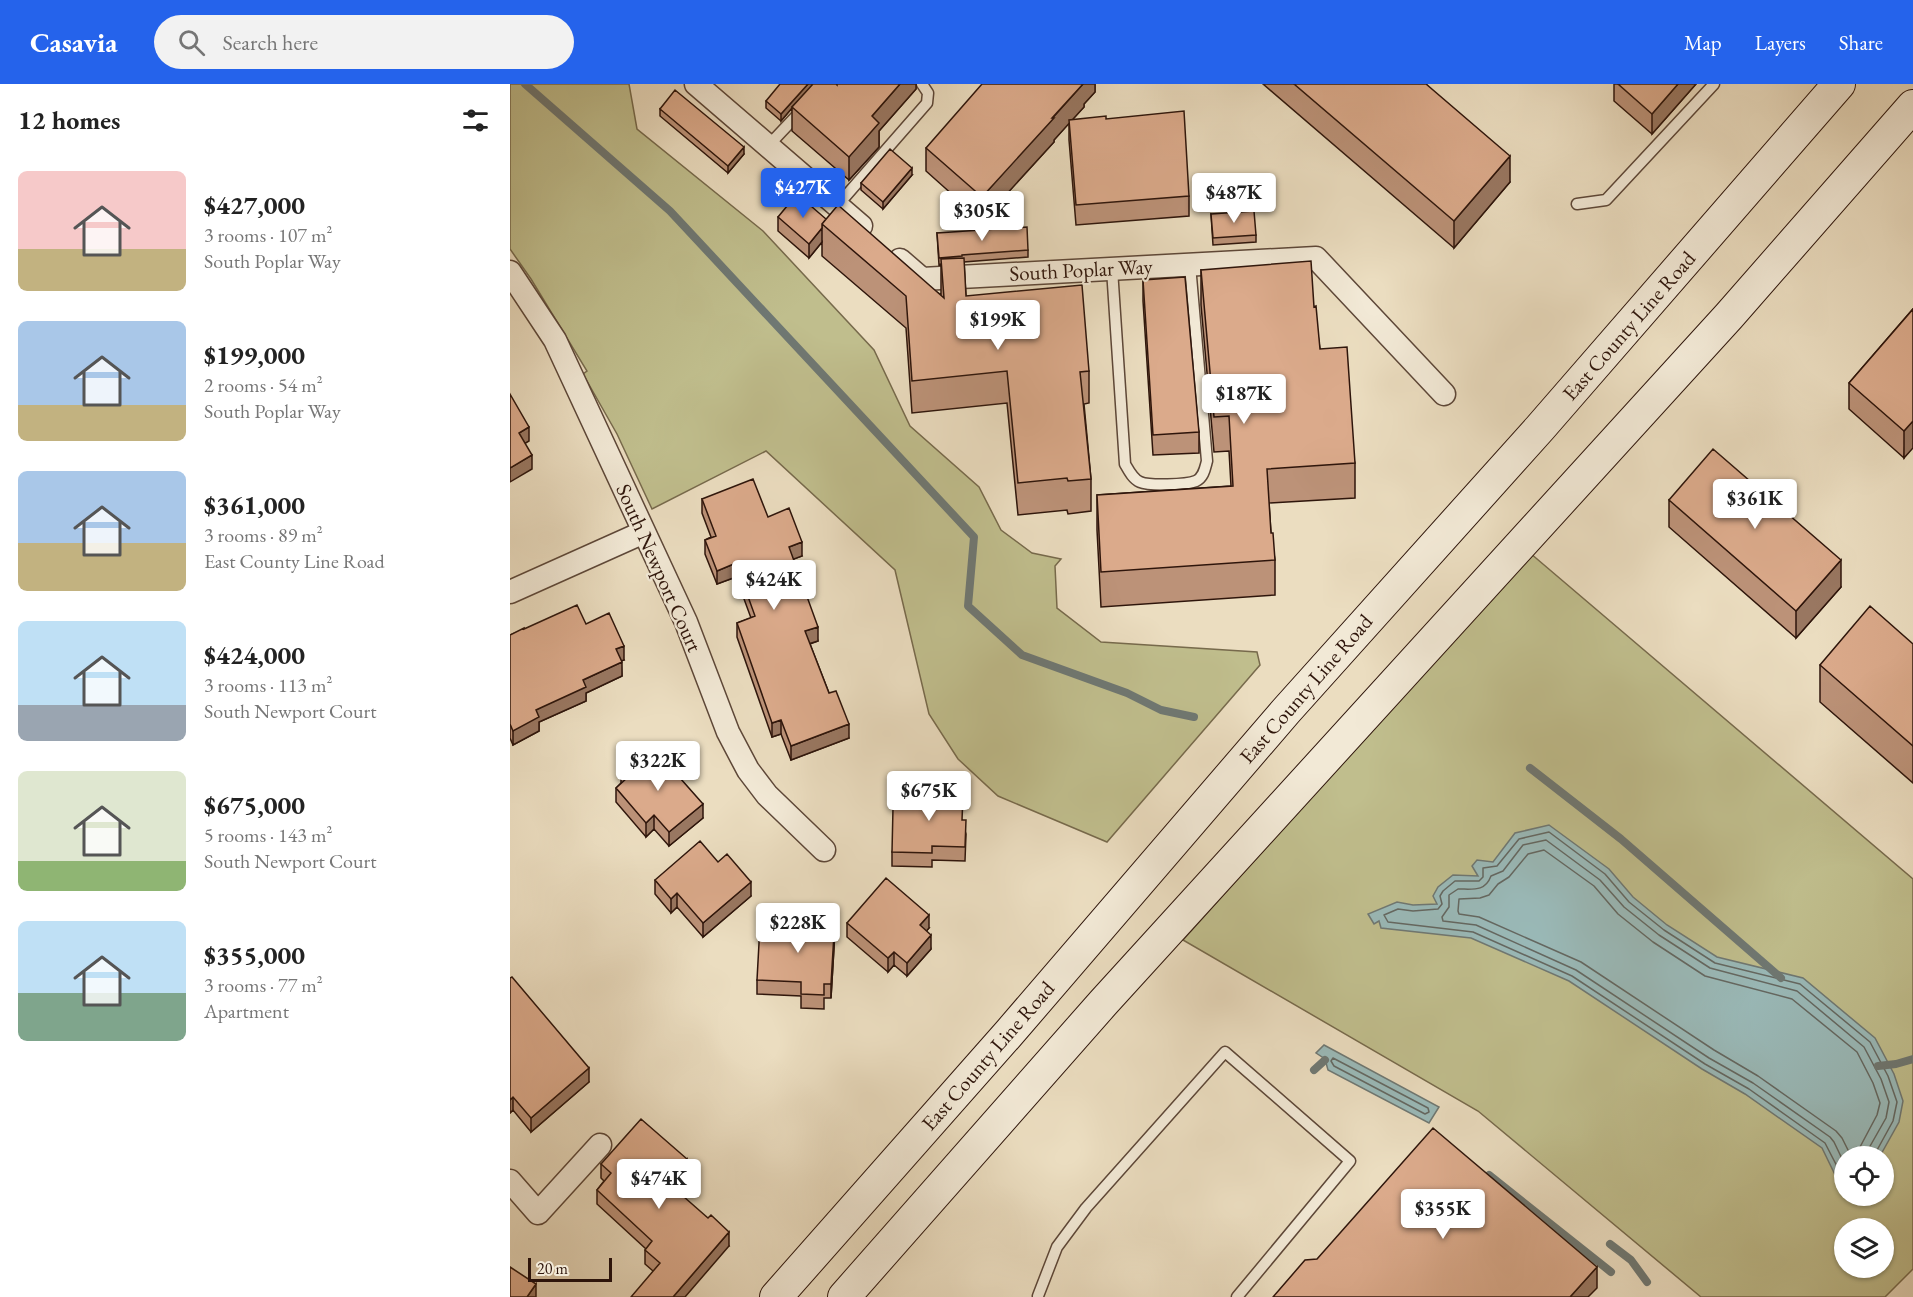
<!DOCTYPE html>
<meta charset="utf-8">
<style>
body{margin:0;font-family:"EB Garamond",serif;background:#f2f2f2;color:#222;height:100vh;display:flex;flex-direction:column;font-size:22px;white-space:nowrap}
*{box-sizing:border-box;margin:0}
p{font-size:20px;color:#767676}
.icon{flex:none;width:33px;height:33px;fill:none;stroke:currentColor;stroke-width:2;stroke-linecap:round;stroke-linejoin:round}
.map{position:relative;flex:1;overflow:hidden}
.drawer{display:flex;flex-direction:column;background:#fff;width:510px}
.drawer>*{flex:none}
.buttons{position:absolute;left:1324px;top:1062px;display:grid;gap:12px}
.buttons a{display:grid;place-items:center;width:60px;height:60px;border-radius:50%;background:#fff;box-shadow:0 2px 4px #0004;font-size:30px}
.scale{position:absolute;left:18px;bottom:15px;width:84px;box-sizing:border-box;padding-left:6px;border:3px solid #2e150b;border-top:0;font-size:16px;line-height:21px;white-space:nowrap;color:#2e150b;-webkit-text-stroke:4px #f2e9d6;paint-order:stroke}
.price{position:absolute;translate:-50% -51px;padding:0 14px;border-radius:6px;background:#fff;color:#222;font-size:20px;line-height:39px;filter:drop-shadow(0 2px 3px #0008)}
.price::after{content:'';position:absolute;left:50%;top:36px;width:18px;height:14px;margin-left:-9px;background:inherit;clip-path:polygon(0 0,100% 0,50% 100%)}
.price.selected{background:#2563eb;color:#fff}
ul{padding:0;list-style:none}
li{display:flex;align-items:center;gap:18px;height:150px;padding:0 18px}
li span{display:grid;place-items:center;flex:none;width:168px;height:120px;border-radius:9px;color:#555}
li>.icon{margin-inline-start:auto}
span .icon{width:72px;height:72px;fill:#fffc;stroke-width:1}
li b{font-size:26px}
h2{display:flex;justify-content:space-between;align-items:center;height:72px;padding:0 18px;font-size:26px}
header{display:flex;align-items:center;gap:36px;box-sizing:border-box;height:84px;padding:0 30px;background:#2563eb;color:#fff}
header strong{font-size:28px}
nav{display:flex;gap:33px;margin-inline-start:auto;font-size:21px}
.search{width:420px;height:54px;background:#f2f2f2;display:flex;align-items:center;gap:15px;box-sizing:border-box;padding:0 21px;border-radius:33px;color:#767676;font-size:22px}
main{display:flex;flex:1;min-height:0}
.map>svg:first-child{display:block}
</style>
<header>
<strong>Casavia</strong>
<div class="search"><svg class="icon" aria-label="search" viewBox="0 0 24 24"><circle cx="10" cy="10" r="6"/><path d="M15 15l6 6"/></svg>Search here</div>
<nav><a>Map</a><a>Layers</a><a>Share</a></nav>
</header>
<main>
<section class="drawer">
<h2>12 homes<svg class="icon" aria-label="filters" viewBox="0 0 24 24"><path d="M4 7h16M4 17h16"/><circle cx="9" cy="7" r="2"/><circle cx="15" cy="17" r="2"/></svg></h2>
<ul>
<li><span style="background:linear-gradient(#f6c9c9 65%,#c2b280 0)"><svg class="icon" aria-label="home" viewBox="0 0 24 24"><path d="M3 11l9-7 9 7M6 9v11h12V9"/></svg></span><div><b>$427,000</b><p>3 rooms · 107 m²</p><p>South Poplar Way</p></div></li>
<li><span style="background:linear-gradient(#a9c7e8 70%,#c2b280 0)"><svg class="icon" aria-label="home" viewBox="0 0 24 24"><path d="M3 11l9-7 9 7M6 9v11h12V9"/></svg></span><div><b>$199,000</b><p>2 rooms · 54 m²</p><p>South Poplar Way</p></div></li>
<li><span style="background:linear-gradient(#a9c7e8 60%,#c2b280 0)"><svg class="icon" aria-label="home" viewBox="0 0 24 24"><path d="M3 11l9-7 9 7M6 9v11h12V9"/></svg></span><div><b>$361,000</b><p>3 rooms · 89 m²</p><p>East County Line Road</p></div></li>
<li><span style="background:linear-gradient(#bfe0f5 70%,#9aa5b1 0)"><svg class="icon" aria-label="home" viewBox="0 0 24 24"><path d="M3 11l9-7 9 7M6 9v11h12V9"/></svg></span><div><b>$424,000</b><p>3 rooms · 113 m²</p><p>South Newport Court</p></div></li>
<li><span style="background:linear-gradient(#dfe7d0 75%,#8fb573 0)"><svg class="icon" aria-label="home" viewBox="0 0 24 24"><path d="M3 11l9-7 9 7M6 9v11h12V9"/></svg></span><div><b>$675,000</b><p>5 rooms · 143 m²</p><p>South Newport Court</p></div></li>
<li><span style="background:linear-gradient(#bfe0f5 60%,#7fa58c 0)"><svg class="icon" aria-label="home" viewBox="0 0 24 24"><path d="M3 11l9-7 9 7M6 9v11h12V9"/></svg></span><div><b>$355,000</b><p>3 rooms · 77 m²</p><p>Apartment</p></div></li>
</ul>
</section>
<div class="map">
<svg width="1403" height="1213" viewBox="0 0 1403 1213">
<rect width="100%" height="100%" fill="#ebddc0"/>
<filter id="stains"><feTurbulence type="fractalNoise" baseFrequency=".00333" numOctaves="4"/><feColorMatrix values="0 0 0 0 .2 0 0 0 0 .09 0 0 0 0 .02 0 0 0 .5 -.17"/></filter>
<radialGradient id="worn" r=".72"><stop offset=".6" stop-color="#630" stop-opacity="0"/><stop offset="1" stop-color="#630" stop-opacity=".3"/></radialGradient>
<!-- green -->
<path fill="#c0be8d" stroke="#776a4c" stroke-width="1.5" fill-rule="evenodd" d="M 0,0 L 119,0 L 127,45 L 253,147 L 364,266 L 400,342 L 469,403 L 491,446 L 522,469 L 551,475 L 545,482 L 547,524 L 591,558 L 747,568 L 750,581 L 597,758 L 488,712 L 448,675 L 419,630 L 385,486 L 256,367 L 142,425 L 107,350 L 73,290 L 77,287 L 21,195 L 0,165 Z
M 1020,469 L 1403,795 L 1403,1185 L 1375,1213 L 1191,1213 L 968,1027 L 673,856 ZM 1335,1072 L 1374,1072 L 1374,1112 L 1335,1112 ZM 1335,1144 L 1374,1144 L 1374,1184 L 1335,1184 Z"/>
<!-- water -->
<path fill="#9abab9" stroke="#6f7873" stroke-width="1.5" d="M 1039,741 L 1099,785 L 1123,813 L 1157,841 L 1207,873 L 1293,894 L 1365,954 L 1384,990 L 1393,1017 L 1389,1038 L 1370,1072 L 1335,1072 L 1335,1098 L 1330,1101 L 1312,1064 L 1235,1010 L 1192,985 L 1059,897 L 961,854 L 871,844 L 869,837 L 864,840 L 858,830 L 887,818 L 903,821 L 927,820 L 923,812 L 928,803 L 943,791 L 968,792 L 962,782 L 967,776 L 983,778 L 1005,749 Z
M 814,961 L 929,1023 L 919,1039 L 818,986 L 815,975 L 806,969 Z"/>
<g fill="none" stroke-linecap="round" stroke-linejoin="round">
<!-- shore -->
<path stroke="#646862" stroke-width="1.5" d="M 823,974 L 918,1024 L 919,1028 L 915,1030 L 824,982 L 821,977 Z
M 1341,1072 L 1332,1054 L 1326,1047 L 1248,992 L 1204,966 L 1071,878 L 969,833 L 949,830 L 948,827 L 949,815 L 970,814 L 979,811 L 988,800 L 999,793 L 1018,770 L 1034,766 L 1084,802 L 1108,830 L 1143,858 L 1195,892 L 1282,915 L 1347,968 L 1363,999 L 1370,1019 L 1367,1031 L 1350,1063 L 1349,1072
M 1335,1081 L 1324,1058 L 1320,1053 L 1243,999 L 1199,974 L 1066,886 L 966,841 L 933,837 L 932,833 L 939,823 L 939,811 L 948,805 C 963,805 975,808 981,792 L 993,787 L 1013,761 L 1036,756 L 1090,796 L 1114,823 L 1149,851 L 1200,884 L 1287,907 L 1354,963 L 1371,995 L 1379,1018 L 1376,1034 L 1359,1064 L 1358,1072
M 1335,1093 L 1332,1092 L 1315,1059 L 1239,1005 L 1195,980 L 1062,892 L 963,848 L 878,838 L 874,831 L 888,825 L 903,827 L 928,825 L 932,820 L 930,812 L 933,807 L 945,797 L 969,797 L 973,793 L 973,784 L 987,782 L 1009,755 L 1039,748 L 1095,790 L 1119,818 L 1154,846 L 1205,879 L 1290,900 L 1360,958 L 1378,992 L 1387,1018 L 1383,1037 L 1366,1068 L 1366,1072"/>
<!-- stream -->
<path stroke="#6f7873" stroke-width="8" d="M 15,0 L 160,127 L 464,453 L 458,522 L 512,571 L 617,609 L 651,626 L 684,633
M 1020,684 L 1111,755 L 1271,894
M 1368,982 L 1386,980 L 1403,975
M 804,986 L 815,976
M 979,1091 L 1101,1188
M 1100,1160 L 1121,1176 L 1137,1198"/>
<defs>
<path id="service" d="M 258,62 L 291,27
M 1067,120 L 1096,116 L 1204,0
M 327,122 L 417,19 L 418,9 L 412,0
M 602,185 L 615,380 C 619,387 623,395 630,398 C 639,402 676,401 686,397 C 694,393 695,384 697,377 L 680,181
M 528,1212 L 547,1163 L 576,1124 L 715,968 L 840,1077 L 727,1213"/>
<path id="minor" d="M 186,0 L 351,142
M 390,176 L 412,195 L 806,174 L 934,310
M 0,188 L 45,256 L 176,538 L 218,648 L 238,686 L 257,711 L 314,766
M 0,508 L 134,448
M 0,1097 L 28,1129 L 90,1061"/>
<path id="secondary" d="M 266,1213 L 500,948 L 776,627 L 1030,344 L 1329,0
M 334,1213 L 593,919 L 1219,232 L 1403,22"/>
</defs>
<!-- service casing -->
<use href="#service" stroke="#5d4738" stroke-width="13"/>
<!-- minor casing -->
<use href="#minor" stroke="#5d4738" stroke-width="25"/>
<!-- secondary casing -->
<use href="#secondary" stroke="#2e150b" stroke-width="34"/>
<!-- service -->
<use href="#service" stroke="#f2e9d6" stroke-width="10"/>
<!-- minor -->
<use href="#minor" stroke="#f2e9d6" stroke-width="22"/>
<!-- secondary -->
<use href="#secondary" stroke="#f2e9d6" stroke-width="32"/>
</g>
<!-- wall -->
<path fill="#bc9278" stroke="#2e150b" stroke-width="1.5" d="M 302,0 L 302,2 L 406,0 L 406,5 L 369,47 L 369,63 L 339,96 L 282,47 L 282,24 L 271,37 L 256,24 L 256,17 Z
M 585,0 L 585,8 L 574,20 L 574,23 L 562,36 L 596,35 L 679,112 L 679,132 L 566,141 L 559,56 L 559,39 L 544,56 L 544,58 L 472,137 L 416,87 L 416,64 Z
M 753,0 L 916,0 L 1000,98 L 944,164 Z
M 1104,0 L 1186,0 L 1142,50 L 1104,17 Z
M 150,25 L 234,70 L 218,89 L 150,32 Z
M 402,91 L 373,125 L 351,106 L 351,99 Z
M 701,130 L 746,151 L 746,158 L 703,161 Z
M 268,133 L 316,135 L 431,211 L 431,180 L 429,181 L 427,149 L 518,166 L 518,173 L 454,178 L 456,212 L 579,287 L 579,319 L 574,320 L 581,395 L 581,427 L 558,430 L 557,426 L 508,431 L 497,319 L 402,329 L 396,244 L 312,172 L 312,158 L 299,174 L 268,147 Z
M 691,186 L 804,223 L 810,265 L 845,379 L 845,414 L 759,419 L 761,449 L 765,476 L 765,511 L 591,523 L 587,446 L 587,411 L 721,402 L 719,367 L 704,368 L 691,221 Z
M 633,196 L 689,348 L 689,369 L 643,371 L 633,217 Z
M 1403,225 L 1394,374 L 1339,325 L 1339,299 Z
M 192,415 L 258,433 L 292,472 L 283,475 L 308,557 L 300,560 L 319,609 L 339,654 L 281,676 L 271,650 L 262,653 L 227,553 L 227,539 L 241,534 L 226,493 L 207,500 L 195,470 L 195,456 L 201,453 L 192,429 Z
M 1159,416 L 1331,503 L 1286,554 L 1159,443 Z
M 76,540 L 114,576 L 111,577 L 112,592 L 76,609 L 76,617 L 29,638 L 29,647 L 3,661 L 0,654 L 0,551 L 14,545 Z
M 1403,560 L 1403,699 L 1310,618 L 1310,581 Z
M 136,678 L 193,734 L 159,762 L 144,745 L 136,753 L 106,718 L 106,704 L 111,699 L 111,687 Z
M 428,711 L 452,736 L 456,750 L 455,777 L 422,776 L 422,783 L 382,782 L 382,768 L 402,725 Z
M 208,778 L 241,812 L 193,853 L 167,823 L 161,829 L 145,810 L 145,796 Z
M 337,839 L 419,844 L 416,847 L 421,865 L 397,892 L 384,881 L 378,888 L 337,853 Z
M 325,847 L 321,914 L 314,914 L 314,925 L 291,924 L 291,912 L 247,910 L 247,896 Z
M 0,894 L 79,998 L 21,1048 L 3,1026 L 0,1029 Z
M 91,1080 L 177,1089 L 164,1104 L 219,1162 L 143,1187 L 135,1180 L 135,1166 L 136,1165 L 87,1120 L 87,1106 L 94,1097 L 91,1094 Z"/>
<!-- shaded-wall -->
<path fill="#997761" stroke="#2e150b" stroke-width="1.5" d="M 298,0 L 302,0 L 302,4 L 282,23 L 282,24 L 271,37 L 271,30 Z
M 390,0 L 406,0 L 406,5 L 369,47 L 369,63 L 339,96 L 339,73 L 362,32 Z
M 573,0 L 585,0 L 585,8 L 574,20 L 574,23 L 544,56 L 544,58 L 472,137 L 472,113 Z
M 1168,0 L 1186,0 L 1142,50 L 1142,30 Z
M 234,63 L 234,70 L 218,89 L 218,82 Z
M 1000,72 L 1000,98 L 944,164 L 944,137 Z
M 402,84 L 402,91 L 373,125 L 373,118 Z
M 312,144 L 312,158 L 299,174 L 299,160 Z
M 1403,337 L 1403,364 L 1394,374 L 1394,347 Z
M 19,343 L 19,357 L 9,363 L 9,349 Z
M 22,371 L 22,385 L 0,398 L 0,384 Z
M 292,458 L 292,472 L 279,477 L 279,463 Z
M 1331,476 L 1331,503 L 1286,554 L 1286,527 Z
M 226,479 L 226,493 L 207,500 L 207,487 Z
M 308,543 L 308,557 L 295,561 L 295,547 Z
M 114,562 L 114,576 L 106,579 L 106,565 Z
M 112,578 L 112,592 L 76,609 L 76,617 L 29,638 L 29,647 L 3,661 L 3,647 L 26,626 L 73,596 Z
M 271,636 L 271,650 L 262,653 L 262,639 Z
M 339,640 L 339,654 L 281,676 L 281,662 Z
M 193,720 L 193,734 L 159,762 L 159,748 Z
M 144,731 L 144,745 L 136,753 L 136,739 Z
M 241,798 L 241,812 L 193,853 L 193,839 Z
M 167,809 L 167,823 L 161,829 L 161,815 Z
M 419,831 L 419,844 L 410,855 L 410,841 Z
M 325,833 L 325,847 L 321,914 L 321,900 Z
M 421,851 L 421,865 L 397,892 L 397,879 Z
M 384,868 L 384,881 L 378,888 L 378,874 Z
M 79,984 L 79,998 L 21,1048 L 21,1034 Z
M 3,1013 L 3,1026 L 0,1029 L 0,1016 Z
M 177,1075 L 177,1089 L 157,1112 L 157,1098 Z
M 219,1148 L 219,1162 L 175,1213 L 163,1213 Z
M 1087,1183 L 1087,1204 L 1078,1213 L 1060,1213 Z
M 26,1200 L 26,1213 L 17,1213 Z"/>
<!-- building -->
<path fill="#dbaa8b" stroke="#2e150b" stroke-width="1.5" d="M 270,0 L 298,0 L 271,30 L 256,17 Z
M 303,0 L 326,0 L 327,1 L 327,0 L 390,0 L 362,32 L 369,39 L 339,73 L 282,23 Z
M 472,0 L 573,0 L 542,34 L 544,34 L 472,113 L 416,64 Z
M 784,0 L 916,0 L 1000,72 L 944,137 Z
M 1108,0 L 1168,0 L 1142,30 Z
M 165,6 L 234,63 L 218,82 L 150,25 Z
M 674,27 L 679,112 L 566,121 L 559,36 L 596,32 L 596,35 Z
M 380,65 L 402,84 L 373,118 L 351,99 Z
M 287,110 L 316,135 L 312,140 L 312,144 L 299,160 L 268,133 Z
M 328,121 L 434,214 L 431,175 L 454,174 L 456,212 L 572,201 L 579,287 L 570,288 L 581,395 L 558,397 L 557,394 L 508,399 L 497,287 L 402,297 L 396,212 L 312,140 Z
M 744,127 L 746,151 L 703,154 L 701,130 Z
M 517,143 L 518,166 L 452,171 L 452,172 L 429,174 L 427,149 Z
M 801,177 L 804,223 L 806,222 L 810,265 L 837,263 L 845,379 L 757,385 L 761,449 L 763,449 L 765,476 L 591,488 L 587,411 L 723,402 L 719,332 L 704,333 L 691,186 Z
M 675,193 L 689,348 L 643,351 L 633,196 Z
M 1403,225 L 1403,337 L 1394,347 L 1339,299 Z
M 0,310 L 19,343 L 9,349 L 22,371 L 0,384 Z
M 1203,365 L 1331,476 L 1286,527 L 1159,416 Z
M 243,395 L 258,433 L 279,424 L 292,458 L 279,463 L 308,543 L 295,547 L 319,609 L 326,607 L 339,640 L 281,662 L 271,636 L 262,639 L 227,539 L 245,532 L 226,479 L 207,487 L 195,456 L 206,452 L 192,415 Z
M 67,521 L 76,540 L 99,529 L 114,562 L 106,565 L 112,578 L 73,596 L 76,603 L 26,626 L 29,633 L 3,647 L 0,640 L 0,551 L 14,544 L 14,545 Z
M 1360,522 L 1403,560 L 1403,662 L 1310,581 Z
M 147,668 L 193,720 L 159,748 L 144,731 L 136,739 L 106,704 L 117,694 L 111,687 L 130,671 L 136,678 Z
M 403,702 L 428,702 L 428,711 L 453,712 L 452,736 L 456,736 L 455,763 L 422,762 L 422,769 L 382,768 L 383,724 L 402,725 Z
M 190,757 L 208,778 L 217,770 L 241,798 L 193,839 L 167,809 L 161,815 L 145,796 Z
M 376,794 L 419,831 L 410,841 L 421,851 L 397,879 L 384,868 L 378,874 L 337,839 Z
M 291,831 L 325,833 L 321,900 L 314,900 L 314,911 L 291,910 L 291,898 L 247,896 L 250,841 L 291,843 Z
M 2,893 L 79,984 L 21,1034 L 3,1013 L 0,1016 L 0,894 Z
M 131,1035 L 177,1075 L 157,1098 L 198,1134 L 201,1131 L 219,1148 L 163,1213 L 121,1213 L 150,1179 L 135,1166 L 142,1157 L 87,1106 L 101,1089 L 91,1080 Z
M 923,1044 L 1087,1183 L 1060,1213 L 763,1213 L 795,1176 L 807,1175 Z
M 0,1183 L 26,1200 L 17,1213 L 0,1213 Z"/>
<g text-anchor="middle" stroke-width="4.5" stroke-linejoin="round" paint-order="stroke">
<!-- street labels -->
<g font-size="21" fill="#2e150b" stroke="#f2e9d6">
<text transform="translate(571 186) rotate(-3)" y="7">South Poplar Way</text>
<text transform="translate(1119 242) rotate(-49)" y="7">East County Line Road</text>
<text transform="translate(149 484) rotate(66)" y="7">South Newport Court</text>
<text transform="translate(796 605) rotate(-49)" y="7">East County Line Road</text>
<text transform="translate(478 972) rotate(-49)" y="7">East County Line Road</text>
</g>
</g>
<rect width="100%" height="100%" filter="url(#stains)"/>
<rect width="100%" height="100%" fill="url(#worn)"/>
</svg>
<div class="buttons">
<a><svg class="icon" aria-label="locate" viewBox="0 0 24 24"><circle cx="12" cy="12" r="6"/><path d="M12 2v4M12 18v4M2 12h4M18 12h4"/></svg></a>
<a><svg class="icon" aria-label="layers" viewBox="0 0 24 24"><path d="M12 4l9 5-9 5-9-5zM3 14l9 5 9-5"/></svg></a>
</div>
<div class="scale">20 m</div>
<b class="price selected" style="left:293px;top:135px">$427K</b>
<b class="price" style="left:724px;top:140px">$487K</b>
<b class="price" style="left:472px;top:158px">$305K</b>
<b class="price" style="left:488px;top:267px">$199K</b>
<b class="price" style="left:734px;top:341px">$187K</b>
<b class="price" style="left:1245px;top:446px">$361K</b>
<b class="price" style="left:264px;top:527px">$424K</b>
<b class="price" style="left:148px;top:708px">$322K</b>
<b class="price" style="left:419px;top:738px">$675K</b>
<b class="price" style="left:288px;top:870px">$228K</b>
<b class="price" style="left:149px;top:1126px">$474K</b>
<b class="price" style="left:933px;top:1156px">$355K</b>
</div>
</main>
